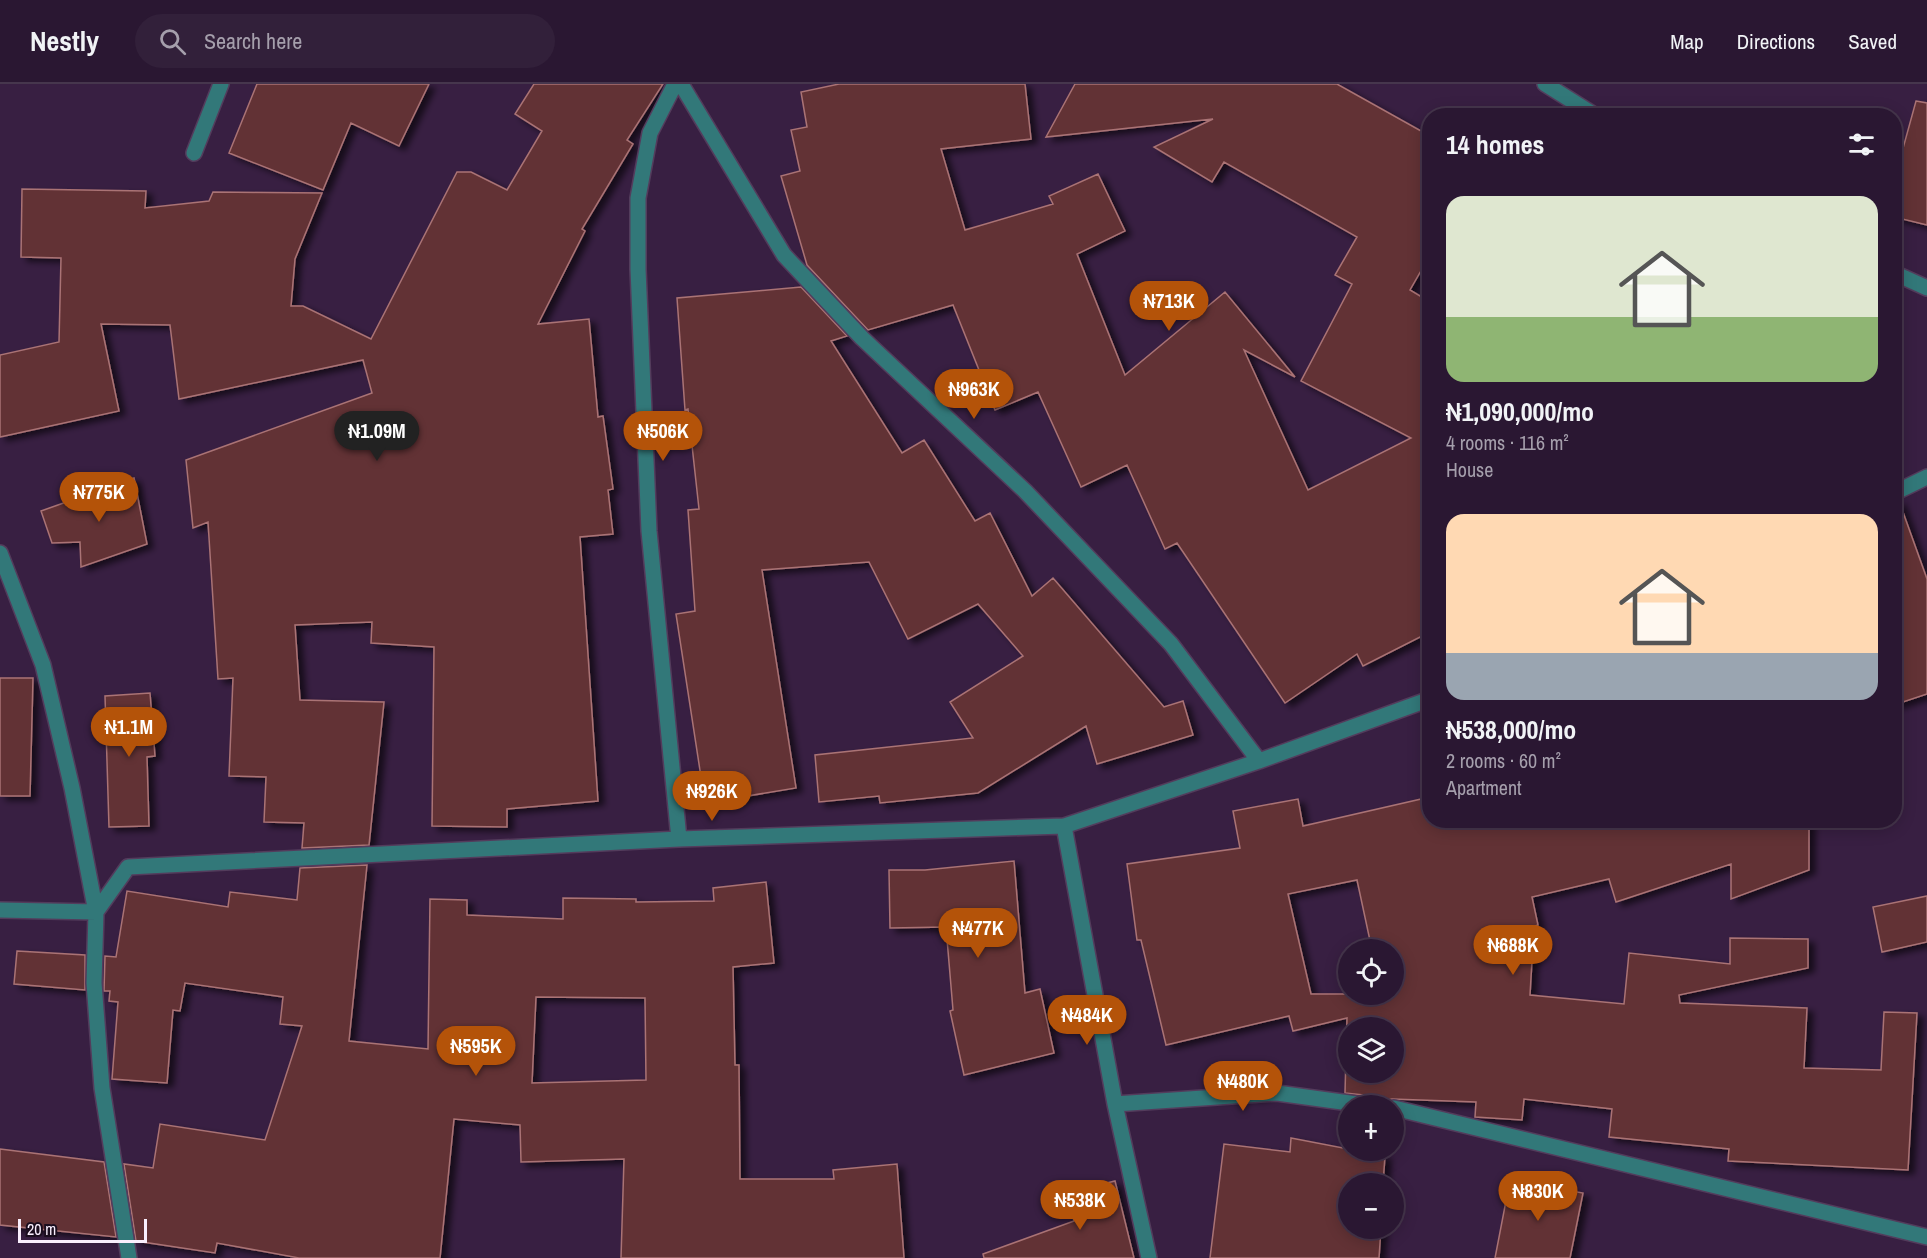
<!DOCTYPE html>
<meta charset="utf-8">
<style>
body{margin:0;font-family:"Archivo Narrow",sans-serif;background:#32203a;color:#f1f3f6;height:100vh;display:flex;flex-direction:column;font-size:22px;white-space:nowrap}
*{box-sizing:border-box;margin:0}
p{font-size:20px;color:#a59fac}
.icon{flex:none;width:33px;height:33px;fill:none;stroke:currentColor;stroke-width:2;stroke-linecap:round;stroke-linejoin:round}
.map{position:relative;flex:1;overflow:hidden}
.sheet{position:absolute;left:1422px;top:24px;width:480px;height:720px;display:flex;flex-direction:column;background:#2a1732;border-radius:24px;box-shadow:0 3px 15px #0003,0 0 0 2px #46364d}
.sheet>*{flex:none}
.tools{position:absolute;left:1338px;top:855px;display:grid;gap:12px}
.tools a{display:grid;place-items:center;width:66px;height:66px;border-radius:50%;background:#2a1732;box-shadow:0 3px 15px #0003,0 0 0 2px #46364d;font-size:30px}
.scale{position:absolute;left:18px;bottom:15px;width:129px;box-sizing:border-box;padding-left:6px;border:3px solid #f9effd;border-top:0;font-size:16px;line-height:21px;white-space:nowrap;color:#f9effd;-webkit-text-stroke:4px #1a0e1e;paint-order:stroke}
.price{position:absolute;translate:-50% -51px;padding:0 14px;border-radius:21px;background:#b45309;color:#fff;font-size:20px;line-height:39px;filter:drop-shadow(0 2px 3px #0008)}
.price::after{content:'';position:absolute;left:50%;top:36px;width:18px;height:14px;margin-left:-9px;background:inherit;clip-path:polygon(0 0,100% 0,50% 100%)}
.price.current{background:#222;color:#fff}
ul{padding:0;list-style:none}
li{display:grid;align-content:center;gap:12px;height:318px;padding:0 24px}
li span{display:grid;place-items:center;height:186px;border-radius:18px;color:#555}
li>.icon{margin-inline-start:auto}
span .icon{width:108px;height:108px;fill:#fffc;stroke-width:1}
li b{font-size:26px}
h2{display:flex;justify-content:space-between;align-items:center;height:72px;padding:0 24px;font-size:26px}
header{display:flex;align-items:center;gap:36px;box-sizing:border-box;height:84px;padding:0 30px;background:#2a1732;border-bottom:2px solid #46364d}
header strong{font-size:28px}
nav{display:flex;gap:33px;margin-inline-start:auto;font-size:21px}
.search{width:420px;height:54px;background:#32203a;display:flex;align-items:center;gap:15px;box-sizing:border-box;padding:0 21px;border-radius:33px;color:#a59fac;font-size:22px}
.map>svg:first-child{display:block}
</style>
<header>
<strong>Nestly</strong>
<div class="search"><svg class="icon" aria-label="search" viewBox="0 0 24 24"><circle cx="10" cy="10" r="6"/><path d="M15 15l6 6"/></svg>Search here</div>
<nav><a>Map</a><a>Directions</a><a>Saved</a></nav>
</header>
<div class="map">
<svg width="1927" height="1174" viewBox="0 0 1927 1174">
<defs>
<filter id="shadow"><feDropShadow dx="6" dy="4" stdDeviation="3" flood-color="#0009"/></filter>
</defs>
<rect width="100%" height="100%" fill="#381f42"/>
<!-- building -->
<path fill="#623235" stroke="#aa7375" stroke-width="1.5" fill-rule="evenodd" filter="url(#shadow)" d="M 257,0 L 429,0 L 399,62 L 351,39 L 323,106 L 229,69 Z
M 534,0 L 663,0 L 627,56 L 633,60 L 582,145 L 585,147 L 538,240 L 589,235 L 598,333 L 603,332 L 613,405 L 608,406 L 613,450 L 580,453 L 598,717 L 507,725 L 507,743 L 432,742 L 434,563 L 371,559 L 372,538 L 295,541 L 300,616 L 384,618 L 369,761 L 302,764 L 304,739 L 264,738 L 266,693 L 229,692 L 233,594 L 218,595 L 208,438 L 193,444 L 186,376 L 372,309 L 363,276 L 179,315 L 170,241 L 101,240 L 119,327 L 0,353 L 0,271 L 59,258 L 61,174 L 21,173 L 22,105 L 146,107 L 145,124 L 209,117 L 213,108 L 322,109 L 295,175 L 291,222 L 303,222 L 371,255 L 457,88 L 471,88 L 507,106 L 542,47 L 515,30 Z
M 839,0 L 1025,0 L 1031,55 L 941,65 L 965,146 L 1053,120 L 1049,112 L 1098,90 L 1125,147 L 1077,170 L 1125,291 L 1225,208 L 1295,293 L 1244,266 L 1308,406 L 1411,354 L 1301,297 L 1352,200 L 1335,191 L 1357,153 L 1224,78 L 1212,98 L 1154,63 L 1213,35 L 1046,53 L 1075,0 L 1337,0 L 1430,52 L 1430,171 L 1410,206 L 1430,218 L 1430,548 L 1363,582 L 1357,570 L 1285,619 L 1177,459 L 1165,465 L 1127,381 L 1081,403 L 1038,308 L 995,326 L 953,221 L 868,246 L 807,181 L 781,92 L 800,87 L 791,46 L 807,43 L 801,8 Z
M 1916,17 L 1927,19 L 1927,141 L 1894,133 L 1894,97 Z
M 801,203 L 847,252 L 831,257 L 902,369 L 924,356 L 975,437 L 990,429 L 1032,512 L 1053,494 L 1164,623 L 1183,617 L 1193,651 L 1097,680 L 1086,642 L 978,709 L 880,719 L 879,712 L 819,718 L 815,671 L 973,654 L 950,618 L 1023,572 L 978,520 L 908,555 L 869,478 L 762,486 L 796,704 L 705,719 L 676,530 L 695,527 L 688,426 L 699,425 L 688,325 L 685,326 L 677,214 Z
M 134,394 L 147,460 L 81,483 L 80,458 L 52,459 L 41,427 Z
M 1899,417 L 1927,495 L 1927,610 L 1894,621 L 1894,419 Z
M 0,594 L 33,594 L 30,712 L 0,712 Z
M 150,609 L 155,672 L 147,673 L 149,742 L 109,743 L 105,612 Z
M 1430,713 L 1430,736 L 1809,736 L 1809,786 L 1731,815 L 1731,780 L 1616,818 L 1609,795 L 1532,813 L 1538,841 L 1501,855 L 1533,859 L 1530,911 L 1624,920 L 1629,869 L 1730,880 L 1730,854 L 1808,855 L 1808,884 L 1679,911 L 1680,919 L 1807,924 L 1804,984 L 1881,986 L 1884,928 L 1917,929 L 1908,1086 L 1728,1077 L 1729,1065 L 1609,1053 L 1612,1025 L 1524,1015 L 1522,1036 L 1475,1033 L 1476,1018 L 1392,1015 L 1388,1016 L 1385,1022 L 1381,1022 L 1373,1012 L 1345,1009 L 1347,934 L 1293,947 L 1289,932 L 1166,961 L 1141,856 L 1137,856 L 1127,780 L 1240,764 L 1233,727 L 1298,715 L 1303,742 ZM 1357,796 L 1372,866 L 1394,866 L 1394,910 L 1311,910 L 1288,810 ZM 1348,944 L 1394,944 L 1394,988 L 1348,988 Z
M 1014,777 L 1025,909 L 1040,905 L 1054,969 L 964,991 L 950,927 L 953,926 L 946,843 L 890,844 L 889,786 L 925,786 Z
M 367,781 L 349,957 L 428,965 L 430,815 L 467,816 L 467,831 L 563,835 L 563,814 L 636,815 L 636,818 L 714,817 L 713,804 L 766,798 L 774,879 L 733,883 L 735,981 L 739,981 L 740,1095 L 834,1095 L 833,1086 L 897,1080 L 904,1174 L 621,1174 L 624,1075 L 521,1078 L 520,1041 L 454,1035 L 440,1174 L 299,1174 L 217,1159 L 215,1169 L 136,1157 L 124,1080 L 153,1084 L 160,1040 L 265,1056 L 302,942 L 280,940 L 283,913 L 185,899 L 180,927 L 173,926 L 167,999 L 112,995 L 118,918 L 109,917 L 110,907 L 104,907 L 105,872 L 116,873 L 127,807 L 228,823 L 230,808 L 297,816 L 300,784 ZM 536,913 L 645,914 L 646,996 L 532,999 Z
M 1927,812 L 1927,858 L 1882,868 L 1873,823 Z
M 17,867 L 85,871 L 85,906 L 14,900 Z
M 1291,1054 L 1385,1072 L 1383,1100 L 1348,1100 L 1348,1144 L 1381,1144 L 1379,1174 L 1210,1174 L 1224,1060 L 1290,1068 Z
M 0,1065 L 104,1078 L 116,1153 L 0,1141 Z
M 1510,1096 L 1583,1109 L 1570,1174 L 1495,1174 Z
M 1115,1097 L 1134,1174 L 984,1174 L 983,1170 L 1074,1137 L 1067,1109 Z"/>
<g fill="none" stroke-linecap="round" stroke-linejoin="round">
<defs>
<path id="minor" d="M 675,0 L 650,49 L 638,114 L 638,185 L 649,447 L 679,755
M 681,0 L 784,171 L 862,254 L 1025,407 L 1171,560 L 1259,677
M 1545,0 L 1596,32
M 194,69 L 221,0
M 1894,189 L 1927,204
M 1894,409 L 1927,393
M 0,469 L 43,581 L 72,704 L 96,828 L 94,899 L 102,1004 L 129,1174
M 1064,742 L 1115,1020 L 1149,1174
M 0,826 L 96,828 L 128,783 L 679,755 L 1064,742 L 1259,677 L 1430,615
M 1115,1020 L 1277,1009 L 1371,1022
M 1394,1024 L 1927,1153"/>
</defs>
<!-- minor casing -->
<use href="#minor" stroke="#533c5c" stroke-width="18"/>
<!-- minor -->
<use href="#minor" stroke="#327879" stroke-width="15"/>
</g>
</svg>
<div class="tools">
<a><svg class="icon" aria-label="locate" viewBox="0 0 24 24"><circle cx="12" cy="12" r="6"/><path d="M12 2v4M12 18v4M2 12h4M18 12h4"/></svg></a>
<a><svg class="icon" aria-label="layers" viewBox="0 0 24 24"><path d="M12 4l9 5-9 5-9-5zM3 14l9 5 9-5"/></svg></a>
<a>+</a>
<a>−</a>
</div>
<div class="scale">20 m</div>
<b class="price" style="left:1169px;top:248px">₦713K</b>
<b class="price" style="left:974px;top:336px">₦963K</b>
<b class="price current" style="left:377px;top:378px">₦1.09M</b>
<b class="price" style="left:663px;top:378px">₦506K</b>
<b class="price" style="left:99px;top:439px">₦775K</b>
<b class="price" style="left:129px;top:674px">₦1.1M</b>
<b class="price" style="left:712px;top:738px">₦926K</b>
<b class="price" style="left:978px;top:875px">₦477K</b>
<b class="price" style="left:1513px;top:892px">₦688K</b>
<b class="price" style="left:1087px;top:962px">₦484K</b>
<b class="price" style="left:476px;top:993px">₦595K</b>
<b class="price" style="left:1243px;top:1028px">₦480K</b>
<b class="price" style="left:1538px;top:1138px">₦830K</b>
<b class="price" style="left:1080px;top:1147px">₦538K</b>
<section class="sheet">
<h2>14 homes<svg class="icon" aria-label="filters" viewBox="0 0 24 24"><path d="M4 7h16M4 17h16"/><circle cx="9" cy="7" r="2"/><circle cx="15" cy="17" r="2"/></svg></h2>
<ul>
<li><span style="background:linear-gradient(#dfe7d0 65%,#8fb573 0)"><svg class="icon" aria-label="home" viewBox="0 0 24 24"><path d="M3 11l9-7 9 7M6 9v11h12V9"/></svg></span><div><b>₦1,090,000/mo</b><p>4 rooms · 116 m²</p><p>House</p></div></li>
<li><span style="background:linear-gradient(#ffd9b3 75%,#9aa5b1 0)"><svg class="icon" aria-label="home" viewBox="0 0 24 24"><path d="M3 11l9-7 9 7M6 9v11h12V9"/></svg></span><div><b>₦538,000/mo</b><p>2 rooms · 60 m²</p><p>Apartment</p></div></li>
</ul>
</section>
</div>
